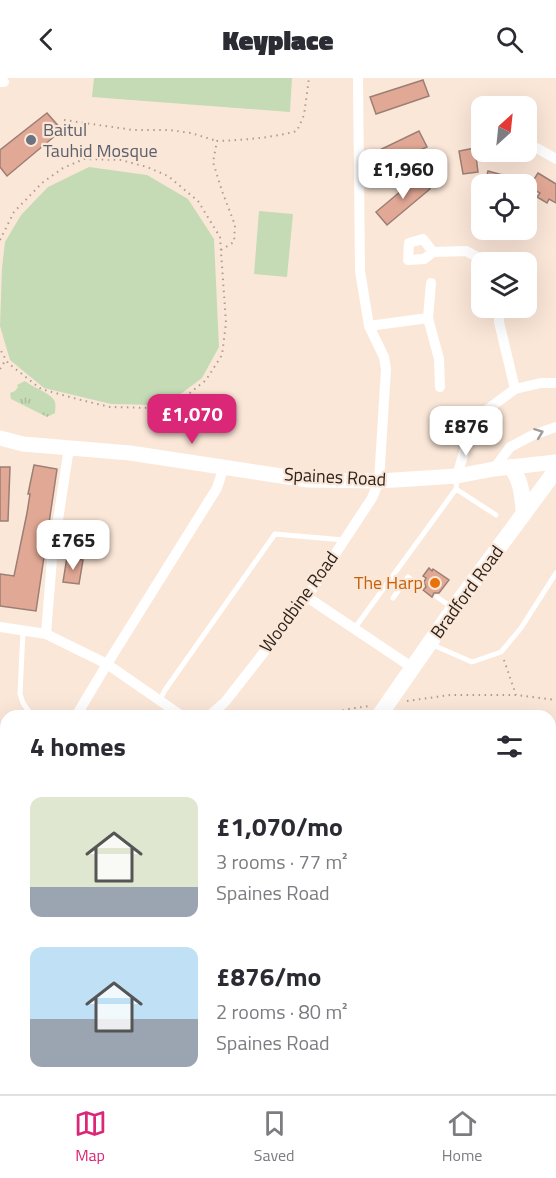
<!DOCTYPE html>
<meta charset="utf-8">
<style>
body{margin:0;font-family:"Titillium Web",sans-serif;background:#f2f2f3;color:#2b2b33;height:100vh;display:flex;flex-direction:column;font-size:22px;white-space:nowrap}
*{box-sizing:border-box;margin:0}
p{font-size:20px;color:#7c7c81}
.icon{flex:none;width:33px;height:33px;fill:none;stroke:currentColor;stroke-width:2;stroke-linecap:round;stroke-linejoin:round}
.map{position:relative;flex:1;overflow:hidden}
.panel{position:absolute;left:0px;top:632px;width:556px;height:386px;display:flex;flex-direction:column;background:#fff;border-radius:18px 18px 0 0;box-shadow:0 6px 24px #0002}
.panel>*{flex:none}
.needle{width:39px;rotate:27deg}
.controls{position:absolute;left:471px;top:18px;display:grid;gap:12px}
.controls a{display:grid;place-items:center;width:66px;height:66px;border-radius:12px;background:#fff;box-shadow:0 6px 24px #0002;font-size:30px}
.price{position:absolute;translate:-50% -51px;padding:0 14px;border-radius:12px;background:#fff;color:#222;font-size:20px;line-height:39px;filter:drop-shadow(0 2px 3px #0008)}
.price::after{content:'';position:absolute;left:50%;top:36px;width:18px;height:14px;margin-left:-9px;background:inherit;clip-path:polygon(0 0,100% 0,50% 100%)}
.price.current{background:#db2777;color:#fff}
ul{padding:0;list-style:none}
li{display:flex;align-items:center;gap:18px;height:150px;padding:0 30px}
li span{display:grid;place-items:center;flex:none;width:168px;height:120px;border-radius:12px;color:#555}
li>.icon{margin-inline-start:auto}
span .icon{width:72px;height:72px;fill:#fffc;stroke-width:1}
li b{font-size:26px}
h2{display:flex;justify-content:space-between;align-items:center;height:72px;padding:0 30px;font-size:26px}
header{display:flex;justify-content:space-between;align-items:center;height:78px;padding:0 30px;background:#fff;font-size:27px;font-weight:800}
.tabs{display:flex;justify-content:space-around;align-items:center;height:84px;border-top:2px solid #e1e1e2;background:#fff;font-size:16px;color:#7c7c81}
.tabs a{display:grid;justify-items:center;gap:3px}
.tabs .current{color:#db2777}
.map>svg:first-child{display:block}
</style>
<header><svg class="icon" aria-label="back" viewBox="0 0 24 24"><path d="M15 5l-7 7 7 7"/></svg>Keyplace<svg class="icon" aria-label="search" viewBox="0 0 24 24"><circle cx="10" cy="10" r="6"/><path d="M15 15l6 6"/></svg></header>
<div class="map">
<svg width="556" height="1016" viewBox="0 0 556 1016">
<defs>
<pattern id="park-tufts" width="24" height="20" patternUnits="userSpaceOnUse" patternTransform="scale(1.5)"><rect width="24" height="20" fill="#c5dbb6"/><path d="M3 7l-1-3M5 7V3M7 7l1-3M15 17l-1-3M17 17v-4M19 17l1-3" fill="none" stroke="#aabc9c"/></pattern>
</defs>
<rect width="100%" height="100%" fill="#fbe7d8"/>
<!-- green -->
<path fill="#c5dbb6" d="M 94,0 L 292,0 L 290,34 L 92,19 Z
M 89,89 L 147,97 L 188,121 L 214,161 L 219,269 L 202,300 L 182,315 L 155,327 L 111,326 L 44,310 L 10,282 L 0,248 L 2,190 L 5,164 L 21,137 L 48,109 Z
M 259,133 L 293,136 L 287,199 L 254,196 Z"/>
<!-- park -->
<path fill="url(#park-tufts)" d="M 25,303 C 33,310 52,315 55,324 C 56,328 55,332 55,335 L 47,339 L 11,321 L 10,315 L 15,313 L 18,309 L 17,307 Z"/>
<!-- building -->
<path fill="#e1a895" stroke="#9b7f75" stroke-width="1.5" d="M 423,2 L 429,18 L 376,36 L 370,19 Z
M 47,35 L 62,52 L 7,98 L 0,89 L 0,72 Z
M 419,53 L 427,69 L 376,92 L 369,77 Z
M 475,70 L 478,94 L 463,96 L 459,73 Z
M 488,93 L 525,103 L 525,106 L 485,106 Z
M 538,95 L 556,106 L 556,125 L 549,121 L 547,125 L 537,119 L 540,115 L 529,109 Z
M 419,98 L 430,111 L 387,147 L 376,134 Z
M 34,387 L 57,391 L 36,533 L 0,528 L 0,496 L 14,498 L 27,435 L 30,416 L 28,416 Z
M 0,389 L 10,389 L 8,443 L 0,443 Z
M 67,479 L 83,482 L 79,506 L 63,504 Z
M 429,490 L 432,493 L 433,491 L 449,502 L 439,515 L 434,515 L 432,519 L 423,512 L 426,509 L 424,504 L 426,500 L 423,498 Z"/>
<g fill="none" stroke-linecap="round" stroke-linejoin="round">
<!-- path -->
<path stroke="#ad9d91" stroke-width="2" stroke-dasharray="1.5 4.5" stroke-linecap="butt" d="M 64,42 L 133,52 L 169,52 L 191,55 L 217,63
M 0,162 L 14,134 L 42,105 L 63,90 L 84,81 L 121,82 L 147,89 L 168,98 L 198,123 L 220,159 L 226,245 L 222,277 L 206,302 L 186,318 L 156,330 L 110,329 L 77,321 L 41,311 L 8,285 L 2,275 L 0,270
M 221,172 L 234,164 L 235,147 L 222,113 L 213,84 L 217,63 C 244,62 271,60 297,53 L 304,37 L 309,0
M 0,291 L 5,283
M 504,582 L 516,617
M 407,623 L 450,617 L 516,617 L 556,622
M 319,638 L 349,631 L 369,628
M 0,840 L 6,834"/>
<!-- lane -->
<path stroke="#fff" stroke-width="5" d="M 456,411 L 496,437
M 437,519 L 453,530
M 393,520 L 408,499 L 421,508
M 354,551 L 456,411 L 457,400
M 23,553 L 20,616 L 23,625 L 32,638
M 433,567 L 472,584 L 501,574 L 521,550 L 556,495
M 160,622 L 165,612 L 275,456 L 344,462
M 550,700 L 556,692
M 0,873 L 6,869
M 550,893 L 556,897
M 550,976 L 556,973
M 30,1016 L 35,1011"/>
<!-- street -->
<path stroke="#fff" stroke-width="10" d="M 0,4 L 4,4
M 526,64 L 556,81
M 433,174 L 423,161 L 409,165 L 408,182 L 424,181 L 433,174 L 466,173 L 487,184
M 431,205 L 428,240 L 439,281 L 440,309
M 499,230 L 499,244 L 515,311
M 369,248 L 428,240
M 494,391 L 510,369 L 533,357 L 556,349
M 457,398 L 470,353 L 488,331 L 515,311 L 541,305 L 556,305
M 307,519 L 413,590
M 0,549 L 46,556 L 107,586 L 182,638
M 46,556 L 52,481 L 69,370
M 76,638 L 107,586 L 217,410 L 224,388
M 209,638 L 225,624 L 307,519 L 372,420 L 379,403 L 386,291 L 384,279 L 369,248 L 360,193 L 358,0
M 0,682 L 6,683
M 0,767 L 6,771
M 550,885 L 556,878
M 0,945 L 6,941
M 149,1011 L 156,1016
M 456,1016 L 460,1011"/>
<!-- secondary -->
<path stroke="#fff" stroke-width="15" d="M 0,360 L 23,366 L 130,375 L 308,402 L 379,403 L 457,398 L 494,391 L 556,384"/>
<!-- primary -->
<path stroke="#fff" stroke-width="16" d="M 511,389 C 522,404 522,417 524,436
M 379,638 L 454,530 L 556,392
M 108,1016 L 111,1011"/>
</g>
<!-- one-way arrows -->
<defs><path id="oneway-chevron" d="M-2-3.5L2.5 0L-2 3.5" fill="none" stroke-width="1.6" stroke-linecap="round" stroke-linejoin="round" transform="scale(1.5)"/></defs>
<use stroke="#a09c99" href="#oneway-chevron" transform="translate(539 355) rotate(-21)"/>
<!-- markers -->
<circle fill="#6b7280" stroke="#fbe7d8" stroke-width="2" cx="31" cy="62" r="6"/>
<circle fill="#e8710a" stroke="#fbe7d8" stroke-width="2" cx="435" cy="505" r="6"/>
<g text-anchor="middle" stroke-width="4.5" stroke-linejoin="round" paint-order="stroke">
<!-- worship labels -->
<g font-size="18" fill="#5b616d" stroke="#fbe7d8" text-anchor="start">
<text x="43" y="58">Baitul<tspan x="43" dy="21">Tauhid Mosque</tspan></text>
</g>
<!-- street labels -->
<g font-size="18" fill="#2d241d" stroke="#fbe7d8">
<text transform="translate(335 399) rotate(3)" y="6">Spaines Road</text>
<text transform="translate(467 514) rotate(-54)" y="6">Bradford Road</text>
<text transform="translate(299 524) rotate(-54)" y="6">Woodbine Road</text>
</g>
<!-- food labels -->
<g font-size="18" fill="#c56008" stroke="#fbe7d8" text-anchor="end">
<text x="423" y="511">The Harp</text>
</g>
</g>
</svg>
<div class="controls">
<a><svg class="needle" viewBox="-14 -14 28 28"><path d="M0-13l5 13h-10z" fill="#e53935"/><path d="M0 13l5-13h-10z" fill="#7c7c81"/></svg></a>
<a><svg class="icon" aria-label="locate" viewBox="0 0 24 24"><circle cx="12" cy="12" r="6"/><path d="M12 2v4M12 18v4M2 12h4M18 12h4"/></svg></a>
<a><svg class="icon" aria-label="layers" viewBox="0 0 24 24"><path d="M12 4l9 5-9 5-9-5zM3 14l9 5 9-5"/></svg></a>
</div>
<b class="price" style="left:403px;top:122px">£1,960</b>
<b class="price current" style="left:192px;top:367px">£1,070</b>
<b class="price" style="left:466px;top:379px">£876</b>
<b class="price" style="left:73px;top:493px">£765</b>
<section class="panel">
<h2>4 homes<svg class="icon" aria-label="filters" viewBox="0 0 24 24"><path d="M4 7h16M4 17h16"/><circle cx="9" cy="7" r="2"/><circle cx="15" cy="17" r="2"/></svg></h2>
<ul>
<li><span style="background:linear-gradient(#dfe7d0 75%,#9aa5b1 0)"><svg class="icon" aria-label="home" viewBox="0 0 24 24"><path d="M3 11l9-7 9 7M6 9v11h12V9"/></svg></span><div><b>£1,070/mo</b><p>3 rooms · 77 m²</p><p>Spaines Road</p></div></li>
<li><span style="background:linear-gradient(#bfe0f5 60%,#9aa5b1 0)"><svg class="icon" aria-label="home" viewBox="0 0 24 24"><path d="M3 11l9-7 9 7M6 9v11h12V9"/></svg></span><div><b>£876/mo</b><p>2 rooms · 80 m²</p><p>Spaines Road</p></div></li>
</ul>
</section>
</div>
<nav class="tabs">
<a class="current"><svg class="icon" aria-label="map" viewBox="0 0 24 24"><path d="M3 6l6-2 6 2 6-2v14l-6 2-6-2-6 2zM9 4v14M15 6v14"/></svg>Map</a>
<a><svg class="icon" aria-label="saved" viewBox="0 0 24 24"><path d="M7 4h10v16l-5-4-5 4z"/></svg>Saved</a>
<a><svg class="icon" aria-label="home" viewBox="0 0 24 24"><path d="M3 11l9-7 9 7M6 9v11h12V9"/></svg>Home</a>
</nav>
